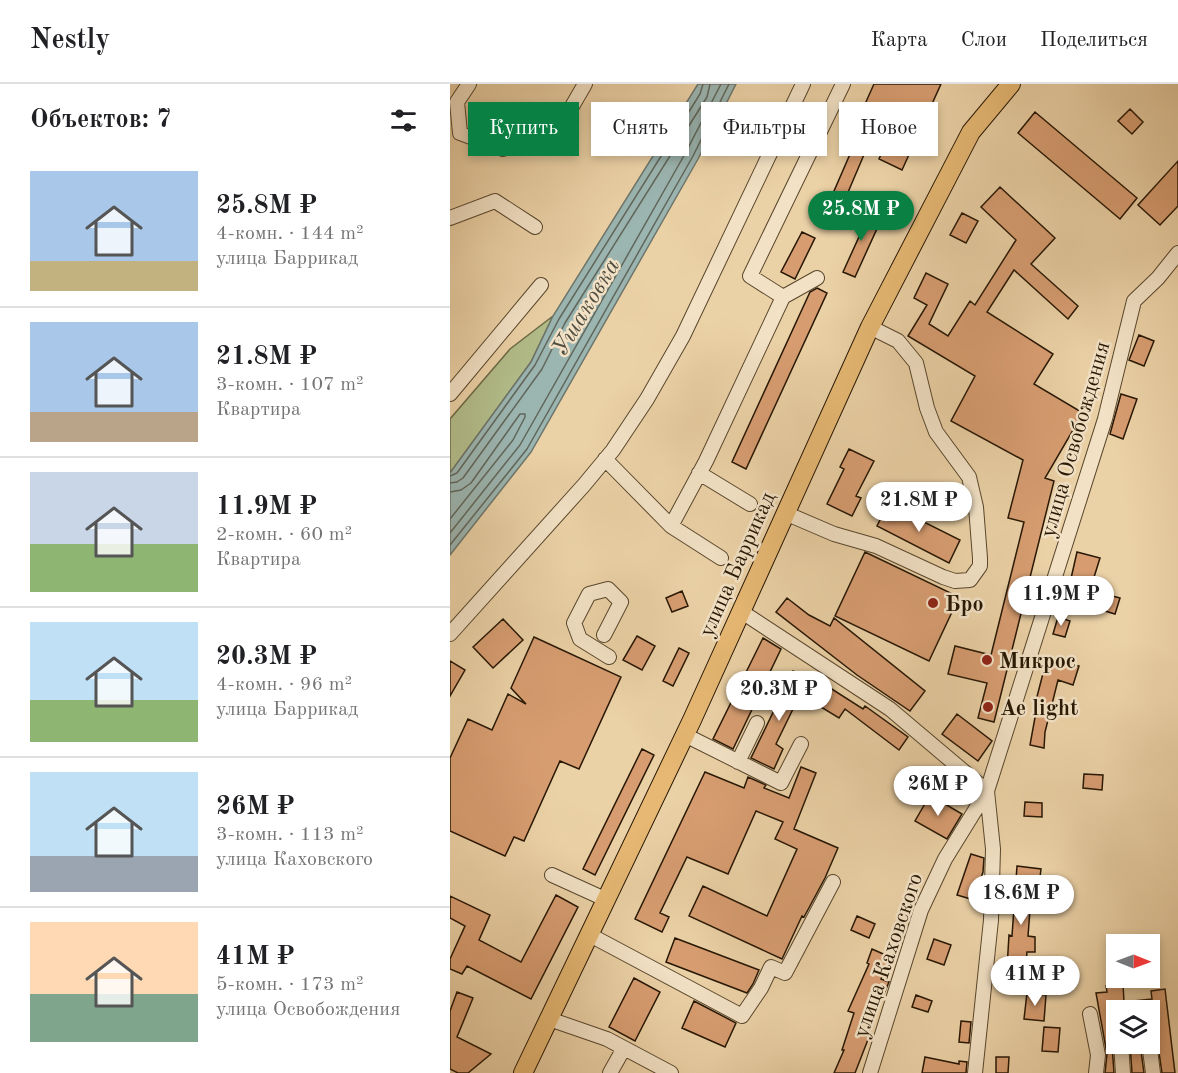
<!DOCTYPE html>
<html lang="ru">
<meta charset="utf-8">
<style>
body{margin:0;font-family:"Old Standard TT",serif;background:#f2f2f2;color:#202124;height:100vh;display:flex;flex-direction:column;font-size:22px;white-space:nowrap}
*{box-sizing:border-box;margin:0}
p{font-size:20px;color:#757577}
.icon{flex:none;width:33px;height:33px;fill:none;stroke:currentColor;stroke-width:2;stroke-linecap:round;stroke-linejoin:round}
.map{position:relative;flex:1;overflow:hidden}
.side{display:flex;flex-direction:column;background:#fff;width:450px}
.side>*{flex:none}
.guide{position:absolute;left:18px;top:18px;width:570px;height:54px;display:flex;gap:12px}
.needle{width:39px;rotate:91deg}
.fabs{position:absolute;left:656px;top:850px;display:grid;gap:12px}
.fabs a{display:grid;place-items:center;width:54px;height:54px;border-radius:0px;background:#fff;box-shadow:0 3px 9px #0003;font-size:30px}
.price{position:absolute;translate:-50% -51px;padding:0 14px;border-radius:21px;background:#fff;color:#222;font-size:20px;line-height:39px;filter:drop-shadow(0 2px 3px #0008)}
.price::after{content:'';position:absolute;left:50%;top:36px;width:18px;height:14px;margin-left:-9px;background:inherit;clip-path:polygon(0 0,100% 0,50% 100%)}
.price.selected{background:#0b8043;color:#fff}
ul{padding:0;list-style:none}
li{display:flex;align-items:center;gap:18px;height:150px;padding:0 30px}
li+li{border-top:2px solid #e0e0e0}
li span{display:grid;place-items:center;flex:none;width:168px;height:120px;border-radius:0px;color:#555}
li>.icon{margin-inline-start:auto}
span .icon{width:72px;height:72px;fill:#fffc;stroke-width:1}
li b{font-size:26px}
h2{display:flex;justify-content:space-between;align-items:center;height:72px;padding:0 30px;font-size:26px}
.chip{padding:0 21px;border-radius:0px;background:#fff;box-shadow:0 3px 9px #0003;font-size:21px;line-height:54px}
.chip.selected{background:#0b8043;color:#fff}
header{display:flex;align-items:center;gap:36px;box-sizing:border-box;height:84px;padding:0 30px;background:#fff;border-bottom:2px solid #e0e0e0}
header strong{font-size:28px}
nav{display:flex;gap:33px;margin-inline-start:auto;font-size:21px}
main{display:flex;flex:1;min-height:0}
.map>svg:first-child{display:block}
</style>
<header>
<strong>Nestly</strong>
<nav><a>Карта</a><a>Слои</a><a>Поделиться</a></nav>
</header>
<main>
<section class="side">
<h2>Объектов: 7<svg class="icon" aria-label="filters" viewBox="0 0 24 24"><path d="M4 7h16M4 17h16"/><circle cx="9" cy="7" r="2"/><circle cx="15" cy="17" r="2"/></svg></h2>
<ul>
<li><span style="background:linear-gradient(#a9c7e8 75%,#c2b280 0)"><svg class="icon" aria-label="home" viewBox="0 0 24 24"><path d="M3 11l9-7 9 7M6 9v11h12V9"/></svg></span><div><b>25.8M ₽</b><p>4-комн. · 144 m²</p><p>улица Баррикад</p></div></li>
<li><span style="background:linear-gradient(#a9c7e8 75%,#b9a48a 0)"><svg class="icon" aria-label="home" viewBox="0 0 24 24"><path d="M3 11l9-7 9 7M6 9v11h12V9"/></svg></span><div><b>21.8M ₽</b><p>3-комн. · 107 m²</p><p>Квартира</p></div></li>
<li><span style="background:linear-gradient(#c9d6e8 60%,#8fb573 0)"><svg class="icon" aria-label="home" viewBox="0 0 24 24"><path d="M3 11l9-7 9 7M6 9v11h12V9"/></svg></span><div><b>11.9M ₽</b><p>2-комн. · 60 m²</p><p>Квартира</p></div></li>
<li><span style="background:linear-gradient(#bfe0f5 65%,#8fb573 0)"><svg class="icon" aria-label="home" viewBox="0 0 24 24"><path d="M3 11l9-7 9 7M6 9v11h12V9"/></svg></span><div><b>20.3M ₽</b><p>4-комн. · 96 m²</p><p>улица Баррикад</p></div></li>
<li><span style="background:linear-gradient(#bfe0f5 70%,#9aa5b1 0)"><svg class="icon" aria-label="home" viewBox="0 0 24 24"><path d="M3 11l9-7 9 7M6 9v11h12V9"/></svg></span><div><b>26M ₽</b><p>3-комн. · 113 m²</p><p>улица Каховского</p></div></li>
<li><span style="background:linear-gradient(#ffd9b3 60%,#7fa58c 0)"><svg class="icon" aria-label="home" viewBox="0 0 24 24"><path d="M3 11l9-7 9 7M6 9v11h12V9"/></svg></span><div><b>41M ₽</b><p>5-комн. · 173 m²</p><p>улица Освобождения</p></div></li>
</ul>
</section>
<div class="map">
<svg width="728" height="989" viewBox="0 0 728 989">
<rect width="100%" height="100%" fill="#ebd1a6"/>
<filter id="stains"><feTurbulence type="fractalNoise" baseFrequency=".00333" numOctaves="4"/><feColorMatrix values="0 0 0 0 .2 0 0 0 0 .09 0 0 0 0 .02 0 0 0 .5 -.17"/></filter>
<radialGradient id="worn" r=".72"><stop offset=".6" stop-color="#630" stop-opacity="0"/><stop offset="1" stop-color="#630" stop-opacity=".3"/></radialGradient>
<!-- green -->
<path fill="#b2bd8a" stroke="#6c6a47" stroke-width="1.5" d="M 103,232 L 81,278 L 0,389 L 0,335 L 60,265 Z"/>
<!-- water -->
<path fill="#9bb5b1" stroke="#6d766c" stroke-width="1.5" d="M 248,0 L 286,0 L 248,75 L 81,368 L 0,471 L 0,389 L 81,278 L 103,232 Z"/>
<g fill="none" stroke-linecap="round" stroke-linejoin="round">
<!-- shore -->
<path stroke="#61665a" stroke-width="1.5" d="M 0,392 L 7,389 L 85,281 L 109,235 L 250,10 L 253,0
M 0,399 L 7,398 L 13,394 L 92,285 L 115,239 L 257,13 L 260,0
M 0,408 L 11,406 L 21,399 L 70,330 L 75,330 L 75,333 L 63,356 L 0,435
M 0,449 L 70,361 L 236,68 L 271,0
M 0,461 L 77,365 L 243,72 L 279,0"/>
</g>
<!-- building -->
<path fill="#d79d71" stroke="#271704" stroke-width="1.5" d="M 424,0 L 491,0 L 452,86 L 429,75 L 447,34 L 415,20 Z
M 680,25 L 693,38 L 682,50 L 668,37 Z
M 585,28 L 687,114 L 670,135 L 568,49 Z
M 404,61 L 416,66 L 393,120 L 381,114 Z
M 728,77 L 728,122 L 710,141 L 688,121 Z
M 550,103 L 605,154 L 581,180 L 628,222 L 618,235 L 564,186 L 537,228 L 603,270 L 584,300 L 633,329 L 595,394 L 604,397 L 544,638 L 528,634 L 537,599 L 498,590 L 505,562 L 541,571 L 574,438 L 558,434 L 573,376 L 501,337 L 525,292 L 458,252 L 477,221 L 464,214 L 476,189 L 498,200 L 479,240 L 498,252 L 520,217 L 525,221 L 566,156 L 531,123 Z
M 406,127 L 430,138 L 405,193 L 393,188 L 413,144 L 401,138 Z
M 512,129 L 528,137 L 516,159 L 500,151 Z
M 352,148 L 365,154 L 345,195 L 331,188 Z
M 367,204 L 377,209 L 296,385 L 282,378 L 360,208 Z
M 689,251 L 704,257 L 694,282 L 679,276 Z
M 671,310 L 687,315 L 673,355 L 660,350 Z
M 399,365 L 424,377 L 406,412 L 411,414 L 402,432 L 377,420 L 394,385 L 390,383 Z
M 438,420 L 510,456 L 499,479 L 427,442 Z
M 415,468 L 509,513 L 479,577 L 385,532 Z
M 627,468 L 650,474 L 640,506 L 670,514 L 665,530 L 648,525 L 649,521 L 617,512 Z
M 232,507 L 238,522 L 222,528 L 216,514 Z
M 337,514 L 359,531 L 380,542 L 384,534 L 475,607 L 460,627 L 407,591 L 326,528 Z
M 608,533 L 620,537 L 615,553 L 603,550 Z
M 53,535 L 73,556 L 43,584 L 23,563 Z
M 187,552 L 205,562 L 192,586 L 173,576 Z
M 84,553 L 171,593 L 129,685 L 110,677 L 74,757 L 64,753 L 55,772 L 0,747 L 0,674 L 18,635 L 42,646 L 58,610 L 76,620 L 61,604 Z
M 313,554 L 331,565 L 283,665 L 263,655 Z
M 229,564 L 239,569 L 223,602 L 213,597 Z
M 597,574 L 629,582 L 623,601 L 608,596 L 595,648 L 594,664 L 580,661 L 586,628 L 583,628 Z
M 0,577 L 15,586 L 0,612 Z
M 343,587 L 358,594 L 326,660 L 333,665 L 324,685 L 301,674 Z
M 377,602 L 413,625 L 415,622 L 458,653 L 449,666 L 395,625 L 389,634 L 366,620 Z
M 507,630 L 542,657 L 528,677 L 492,650 Z
M 192,665 L 204,671 L 145,791 L 133,785 Z
M 351,683 L 366,689 L 344,745 L 388,764 L 375,794 L 354,833 L 352,832 L 332,875 L 239,832 L 253,802 L 317,832 L 347,765 L 325,755 L 333,738 L 306,727 L 278,790 L 237,773 L 210,829 L 219,833 L 212,848 L 185,835 L 255,688 L 294,704 L 298,693 L 316,701 L 314,704 L 339,714 Z
M 634,690 L 653,691 L 652,706 L 633,704 Z
M 480,711 L 512,730 L 497,755 L 465,737 Z
M 575,718 L 592,719 L 592,733 L 574,732 Z
M 521,770 L 534,774 L 533,788 L 524,816 L 507,811 Z
M 567,782 L 591,785 L 589,801 L 582,800 L 578,852 L 585,853 L 585,868 L 577,868 L 574,901 L 554,899 L 555,884 L 557,884 L 559,851 L 562,852 Z
M 106,811 L 128,823 L 81,915 L 17,882 L 12,890 L 0,885 L 0,875 L 15,842 L 0,834 L 0,812 L 40,831 L 29,856 L 71,878 Z
M 407,832 L 425,840 L 419,854 L 401,846 Z
M 225,854 L 309,886 L 303,900 L 297,909 L 216,878 Z
M 484,855 L 501,861 L 494,881 L 477,875 Z
M 422,865 L 440,873 L 431,895 L 439,898 L 431,917 L 425,914 L 409,949 L 419,953 L 405,989 L 384,989 L 394,966 L 392,966 L 404,929 L 398,927 L 419,880 L 417,879 Z
M 184,894 L 210,908 L 185,957 L 159,943 Z
M 673,900 L 674,918 L 702,915 L 701,907 L 715,905 L 725,989 L 712,989 L 703,927 L 663,927 L 666,947 L 666,953 L 662,961 L 664,989 L 655,989 L 657,970 L 646,909 L 657,908 L 656,902 Z
M 7,908 L 23,914 L 7,953 L 41,970 L 18,989 L 8,989 L 0,985 L 0,927 Z
M 577,909 L 596,911 L 594,937 L 574,935 Z
M 466,911 L 482,917 L 478,928 L 462,923 Z
M 244,917 L 286,939 L 275,963 L 232,944 Z
M 511,937 L 521,938 L 519,959 L 509,958 Z
M 594,943 L 610,944 L 608,968 L 592,967 Z
M 680,960 L 690,960 L 694,989 L 682,989 Z
M 475,973 L 509,980 L 509,977 L 517,978 L 516,989 L 472,989 Z
M 546,973 L 559,973 L 558,989 L 546,989 Z"/>
<g fill="none" stroke-linecap="round" stroke-linejoin="round">
<defs>
<path id="minor" d="M 19,0 L 7,18 L 10,49 L 53,65
M 99,62 L 135,0
M 0,134 L 45,117 L 85,143
M 333,213 L 367,194
M 0,310 L 91,201
M 155,375 L 221,442
M 249,389 L 300,420
M 335,429 L 384,450 L 426,462 L 493,493 L 505,497 L 520,496 L 530,482 L 530,474 L 526,423 L 519,393 L 486,348 L 477,324 L 466,279 L 448,257 L 420,243
M 271,474 L 221,442 L 256,377 L 333,213 L 300,192 L 393,0
M 292,528 L 440,625 L 537,707
M 0,550 L 134,401 L 163,366 L 197,315 L 233,252 L 353,0
M 154,551 L 171,518 L 158,505 L 139,510 L 124,539 L 130,555 L 159,573
M 235,651 L 331,699 L 351,660
M 288,678 L 307,639
M 102,791 L 157,816
M 140,851 L 292,932 L 311,904 L 321,883 L 335,889 L 383,798
M 640,930 L 648,971 L 646,989
M 99,935 L 157,955 L 221,989
M 699,958 L 703,989
M 671,960 L 673,989
M 160,989 L 174,964
M 420,989 L 471,826 L 495,775 L 537,707
M 525,989 L 541,836 L 543,765 L 537,707 L 655,335 L 684,217 L 708,194 L 728,169"/>
<path id="major" d="M 73,989 L 242,636 L 420,243 L 521,48 L 561,0"/>
</defs>
<!-- minor casing -->
<use href="#minor" stroke="#58462c" stroke-width="16"/>
<!-- major casing -->
<use href="#major" stroke="#271704" stroke-width="20"/>
<!-- minor -->
<use href="#minor" stroke="#f2e1c5" stroke-width="14"/>
<!-- major -->
<use href="#major" stroke="#e6b873" stroke-width="18"/>
</g>
<!-- markers -->
<g fill="#8f2418" stroke="#f2e1c5" stroke-width="2">
<circle cx="483" cy="519" r="6"/>
<circle cx="537" cy="576" r="6"/>
<circle cx="538" cy="623" r="6"/>
</g>
<g text-anchor="middle" stroke-width="5" stroke-linejoin="round" paint-order="stroke">
<!-- street labels -->
<g font-size="22" fill="#271704" stroke="#f2e1c5">
<text transform="translate(624 355) rotate(-74)" y="8">улица Освобождения</text>
<text transform="translate(286 480) rotate(-66)" y="8">улица Баррикад</text>
<text transform="translate(437 871) rotate(-71)" y="8">улица Каховского</text>
</g>
<!-- poi labels -->
<g font-size="22" font-weight="bold" fill="#271704" stroke="#f2e1c5" text-anchor="start">
<text x="495" y="527">Бро</text>
<text x="549" y="584">Микрос</text>
<text x="550" y="631">Ae light</text>
</g>
<!-- water labels -->
<g font-size="24" font-style="italic" fill="#504e41" stroke="#f2e1c5">
<text transform="translate(135 223) rotate(-59)" y="8">Ушаковка</text>
</g>
</g>
<rect width="100%" height="100%" filter="url(#stains)"/>
<rect width="100%" height="100%" fill="url(#worn)"/>
</svg>
<div class="fabs">
<a><svg class="needle" viewBox="-14 -14 28 28"><path d="M0-13l5 13h-10z" fill="#e53935"/><path d="M0 13l5-13h-10z" fill="#757577"/></svg></a>
<a><svg class="icon" aria-label="layers" viewBox="0 0 24 24"><path d="M12 4l9 5-9 5-9-5zM3 14l9 5 9-5"/></svg></a>
</div>
<b class="price selected" style="left:411px;top:158px">25.8M ₽</b>
<b class="price" style="left:469px;top:449px">21.8M ₽</b>
<b class="price" style="left:611px;top:543px">11.9M ₽</b>
<b class="price" style="left:329px;top:638px">20.3M ₽</b>
<b class="price" style="left:488px;top:733px">26M ₽</b>
<b class="price" style="left:571px;top:842px">18.6M ₽</b>
<b class="price" style="left:585px;top:923px">41M ₽</b>
<div class="guide">
<a class="chip selected">Купить</a>
<a class="chip">Снять</a>
<a class="chip">Фильтры</a>
<a class="chip">Новое</a>
</div>
</div>
</main>
